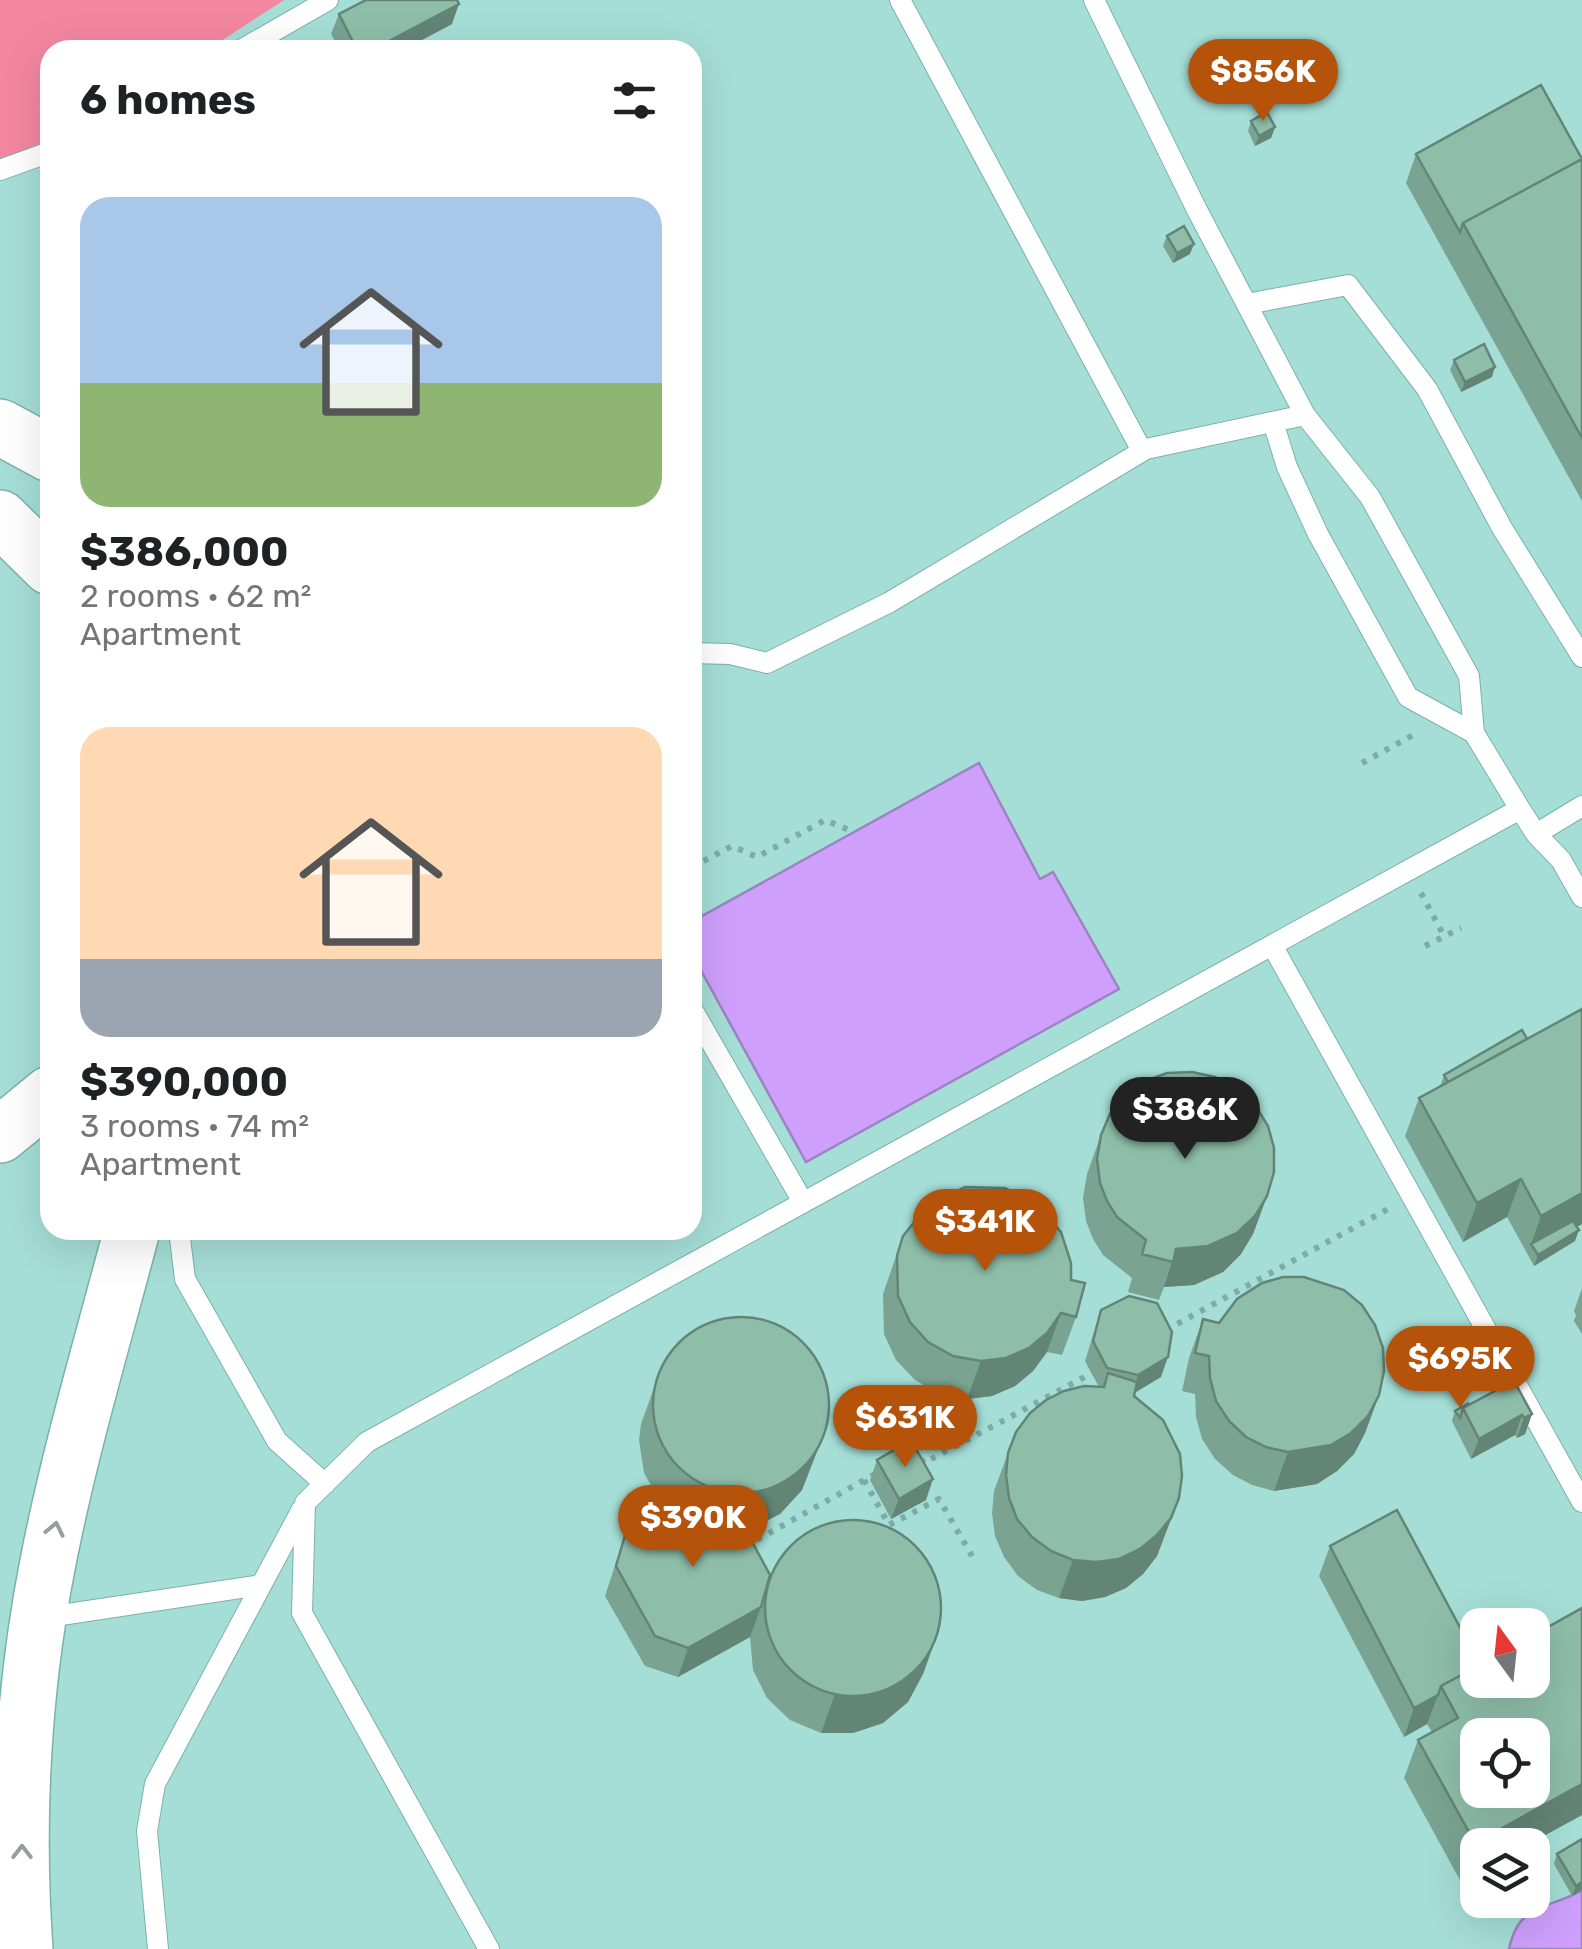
<!DOCTYPE html>
<meta charset="utf-8">
<style>
body{margin:0;font-family:Rubik,sans-serif;background:#f6f6f6;color:#202124;height:100vh;display:flex;flex-direction:column;font-size:38px;white-space:nowrap}
*{box-sizing:border-box;margin:0}
p{font-size:32px;color:#757577}
.icon{flex:none;width:55px;height:55px;fill:none;stroke:currentColor;stroke-width:2;stroke-linecap:round;stroke-linejoin:round}
.map{position:relative;flex:1;overflow:hidden}
.sheet{position:absolute;left:40px;top:40px;width:662px;height:1200px;display:flex;flex-direction:column;background:#fff;border-radius:30px;box-shadow:0 10px 40px #0002}
.sheet>*{flex:none}
.needle{width:65px;rotate:345deg}
.tools{position:absolute;left:1460px;top:1608px;display:grid;gap:20px}
.tools a{display:grid;place-items:center;width:90px;height:90px;border-radius:20px;background:#fff;box-shadow:0 10px 40px #0002;font-size:50px}
.price{position:absolute;translate:-50% -85px;padding:0 22px;border-radius:35px;background:#b45309;color:#fff;font-size:32px;line-height:65px;filter:drop-shadow(0 2px 5px #0008)}
.price::after{content:'';position:absolute;left:50%;top:60px;width:30px;height:22px;margin-left:-15px;background:inherit;clip-path:polygon(0 0,100% 0,50% 100%)}
.price.current{background:#222;color:#fff}
ul{padding:0;list-style:none}
li{display:grid;align-content:center;gap:20px;height:530px;padding:0 40px}
li span{display:grid;place-items:center;height:310px;border-radius:30px;color:#555}
li>.icon{margin-inline-start:auto}
span .icon{width:180px;height:180px;fill:#fffc;stroke-width:1}
li b{font-size:42px}
h2{display:flex;justify-content:space-between;align-items:center;height:120px;padding:0 40px;font-size:42px}
.map>svg:first-child{display:block}
</style>
<div class="map">
<svg width="1582" height="1949" viewBox="0 0 1582 1949">
<rect width="100%" height="100%" fill="#a5ded7"/>
<!-- green -->
<path fill="#f3879f" d="M 0,0 L 284,0 L 207,50 L 50,50 L 50,145 L 0,161 Z"/>
<!-- water -->
<path fill="#cea0fc" stroke="#9c83c2" stroke-width="2.5" d="M 979,763 L 1040,879 L 1053,872 L 1119,989 L 806,1162 L 693,956 L 693,921 Z
M 1582,1890 L 1582,1949 L 1509,1949 C 1519,1901 1549,1910 1582,1890 Z"/>
<g fill="none" stroke-linecap="round" stroke-linejoin="round">
<defs>
<path id="lane" d="M 900,0 L 1142,451
M 241,50 L 328,0
M 0,170 L 50,152
M 1247,304 L 1348,285 L 1427,389 L 1502,528 L 1582,657
M 1273,422 L 1287,467 L 1318,534 L 1408,697 L 1474,733
M 692,653 L 730,654 L 767,663 L 890,602 L 1146,449 L 1305,415
M 1520,809 L 1536,834 L 1561,860 L 1582,897
M 1536,834 L 1582,806
M 1272,945 L 1582,1502
M 692,1009 L 803,1202
M 179,1230 L 185,1279 L 277,1441 L 325,1484
M 41,1618 L 261,1585
M 158,1949 L 147,1831 L 155,1784 L 302,1509
M 489,1949 L 302,1613 L 305,1503 L 367,1442 L 1520,809 L 1474,733 L 1469,676 L 1370,497 L 1305,415 L 1197,210 L 1094,0"/>
<path id="highway" d="M 0,427 L 50,454
M 0,518 L 50,567
M 0,1135 L 50,1094
M 25,1949 C 16,1820 23,1689 48,1562 C 70,1450 103,1340 132,1230"/>
</defs>
<!-- lane casing -->
<use href="#lane" stroke="#7ab2ab" stroke-width="22"/>
<!-- highway casing -->
<use href="#highway" stroke="#7ab2ab" stroke-width="58"/>
<!-- path -->
<path stroke="#7daca6" stroke-width="6" stroke-dasharray="5 8" stroke-linecap="butt" d="M 1362,763 L 1415,734
M 692,867 L 732,846 L 757,857 L 825,820 L 854,832
M 1421,893 L 1444,936
M 1425,946 L 1461,928
M 1166,1330 L 1388,1209
M 921,1459 L 924,1463 L 1092,1373
M 864,1480 L 889,1525 L 939,1499 L 976,1563
M 746,1546 L 875,1474"/>
<!-- lane -->
<use href="#lane" stroke="#fff" stroke-width="20"/>
<!-- highway -->
<use href="#highway" stroke="#fff" stroke-width="55"/>
</g>
<!-- wall -->
<path fill="#7aa391" d="M 339,14 L 452,24 L 403,50 L 340,50 L 331,34 Z
M 1251,121 L 1275,127 L 1271,138 L 1255,146 L 1248,131 Z
M 1416,154 L 1582,159 L 1582,501 L 1406,183 Z
M 1167,236 L 1190,254 L 1173,263 L 1163,246 Z
M 1454,360 L 1492,377 L 1461,392 L 1450,370 Z
M 1582,1009 L 1582,1224 L 1577,1227 L 1575,1241 L 1534,1266 L 1507,1217 L 1463,1242 L 1405,1136 L 1419,1098 L 1440,1087 L 1444,1075 L 1527,1039 Z
M 1101,1135 L 1267,1196 L 1253,1234 L 1241,1254 L 1223,1272 L 1194,1285 L 1164,1287 L 1159,1300 L 1128,1292 L 1132,1278 L 1103,1255 L 1093,1239 L 1086,1221 L 1083,1198 L 1087,1174 Z
M 903,1236 L 1071,1280 L 1076,1317 L 1062,1355 L 1047,1352 L 1033,1371 L 1015,1386 L 992,1396 L 967,1399 L 939,1394 L 915,1380 L 896,1360 L 884,1334 L 883,1294 Z
M 1582,1288 L 1582,1334 L 1574,1321 L 1576,1315 L 1574,1311 Z
M 1101,1310 L 1161,1377 L 1134,1393 L 1134,1396 L 1179,1498 L 1157,1556 L 1143,1574 L 1126,1588 L 1105,1597 L 1082,1601 L 1059,1598 L 1037,1590 L 1018,1576 L 1004,1557 L 995,1536 L 992,1513 L 994,1491 L 1008,1453 L 1099,1387 L 1085,1361 Z
M 1203,1319 L 1379,1395 L 1365,1433 L 1354,1454 L 1337,1471 L 1317,1484 L 1274,1491 L 1252,1485 L 1233,1475 L 1215,1459 L 1202,1439 L 1196,1417 L 1195,1394 L 1182,1391 L 1189,1358 Z
M 1504,1382 L 1532,1414 L 1525,1434 L 1517,1438 L 1515,1435 L 1471,1459 L 1452,1421 L 1455,1411 L 1503,1386 Z
M 655,1385 L 828,1423 L 802,1490 L 780,1514 L 752,1528 L 745,1529 L 770,1576 L 937,1635 L 923,1674 L 908,1702 L 883,1723 L 853,1733 L 821,1733 L 790,1720 L 767,1698 L 753,1670 L 750,1637 L 678,1677 L 645,1666 L 605,1596 L 626,1532 L 669,1508 L 660,1501 L 644,1473 L 639,1440 L 641,1424 Z
M 877,1460 L 926,1500 L 891,1519 L 870,1480 Z
M 1330,1546 L 1478,1661 L 1582,1815 L 1527,1845 L 1478,1845 L 1461,1882 L 1404,1778 L 1418,1740 L 1432,1732 L 1427,1724 L 1404,1737 L 1319,1576 Z
M 1582,1839 L 1582,1890 L 1572,1896 L 1554,1864 L 1557,1854 Z"/>
<!-- shaded-wall -->
<path fill="#638576" d="M 459,4 L 452,24 L 403,50 L 372,50 Z
M 1275,127 L 1271,138 L 1255,146 L 1259,136 Z
M 1194,244 L 1190,254 L 1173,263 L 1177,253 Z
M 1495,367 L 1492,377 L 1461,392 L 1465,382 Z
M 1521,1179 L 1507,1217 L 1463,1242 L 1477,1203 Z
M 1582,1193 L 1582,1224 L 1534,1250 L 1531,1244 L 1541,1216 Z
M 1267,1196 L 1253,1234 L 1241,1254 L 1223,1272 L 1194,1285 L 1164,1287 L 1176,1249 Z
M 1579,1230 L 1575,1241 L 1534,1266 L 1538,1255 Z
M 1061,1313 L 1047,1352 L 1033,1371 L 1015,1386 L 992,1396 L 967,1399 L 981,1361 Z
M 1168,1357 L 1161,1377 L 1131,1395 L 1138,1375 Z
M 1379,1395 L 1365,1433 L 1354,1454 L 1337,1471 L 1317,1484 L 1274,1491 L 1288,1452 Z
M 1532,1414 L 1525,1434 L 1517,1438 L 1524,1418 Z
M 1522,1415 L 1515,1435 L 1471,1459 L 1479,1439 Z
M 828,1423 L 802,1490 L 780,1514 L 752,1528 L 717,1532 L 731,1494 Z
M 933,1479 L 926,1500 L 891,1519 L 899,1499 Z
M 1179,1498 L 1157,1556 L 1143,1574 L 1126,1588 L 1105,1597 L 1082,1601 L 1059,1598 L 1073,1560 Z
M 761,1607 L 750,1637 L 678,1677 L 688,1648 Z
M 937,1635 L 923,1674 L 908,1702 L 883,1723 L 853,1733 L 821,1733 L 835,1694 Z
M 1438,1695 L 1427,1724 L 1404,1737 L 1414,1708 Z
M 1582,1784 L 1582,1815 L 1527,1845 L 1478,1845 L 1478,1872 L 1461,1882 L 1475,1843 Z
M 1582,1882 L 1582,1890 L 1572,1896 L 1576,1886 Z"/>
<!-- building -->
<path fill="#8ebea9" stroke="#638576" stroke-width="2.5" fill-rule="evenodd" d="M 366,0 L 457,0 L 459,4 L 372,50 L 357,50 L 339,14 Z
M 1541,85 L 1582,159 L 1463,223 L 1460,232 L 1416,154 Z
M 1267,112 L 1275,127 L 1259,136 L 1251,121 Z
M 1582,159 L 1582,438 L 1463,223 Z
M 1184,226 L 1194,244 L 1177,253 L 1167,236 Z
M 1484,344 L 1495,367 L 1465,382 L 1454,360 Z
M 692,1007 L 698,1017 L 692,1020 Z
M 1582,1009 L 1582,1193 L 1541,1216 L 1521,1179 L 1477,1203 L 1419,1098 Z
M 1522,1030 L 1527,1039 L 1448,1082 L 1444,1075 Z
M 1192,1072 L 1215,1077 L 1237,1088 L 1255,1105 L 1268,1126 L 1274,1148 L 1274,1172 L 1267,1196 L 1255,1216 L 1237,1233 L 1208,1246 L 1176,1249 L 1173,1262 L 1142,1254 L 1146,1240 L 1117,1217 L 1107,1201 L 1100,1183 L 1097,1159 L 1101,1135 L 1110,1114 L 1125,1095 L 1145,1081 L 1167,1073 Z
M 965,1187 L 1005,1188 L 1038,1205 L 1061,1232 L 1071,1263 L 1071,1280 L 1085,1283 L 1076,1317 L 1061,1313 L 1047,1333 L 1029,1348 L 1006,1358 L 981,1361 L 953,1356 L 928,1342 L 910,1322 L 898,1296 L 897,1256 L 903,1236 L 928,1205 Z
M 1573,1221 L 1579,1230 L 1538,1255 L 1531,1244 Z
M 1283,1277 L 1304,1277 L 1344,1290 L 1362,1305 L 1375,1325 L 1383,1348 L 1384,1371 L 1379,1395 L 1368,1416 L 1351,1433 L 1331,1445 L 1288,1452 L 1266,1447 L 1246,1437 L 1229,1421 L 1216,1401 L 1210,1378 L 1209,1356 L 1195,1353 L 1203,1319 L 1219,1323 L 1237,1299 L 1262,1283 Z
M 1129,1296 L 1157,1303 L 1172,1332 L 1168,1357 L 1138,1375 L 1107,1368 L 1093,1341 L 1101,1310 Z
M653 1405a88 88 0 1 1 176 0a88 88 0 1 1-176 0Z
M 1108,1373 L 1137,1382 L 1134,1396 L 1163,1420 L 1180,1454 L 1182,1476 L 1179,1498 L 1171,1518 L 1157,1535 L 1140,1549 L 1119,1559 L 1096,1562 L 1073,1560 L 1051,1551 L 1032,1537 L 1017,1519 L 1009,1498 L 1006,1475 L 1008,1453 L 1016,1432 L 1030,1413 L 1046,1400 L 1064,1391 L 1084,1386 L 1104,1387 Z
M 1512,1377 L 1532,1414 L 1524,1418 L 1522,1415 L 1479,1439 L 1463,1408 L 1506,1385 L 1504,1382 Z
M 1469,1403 L 1463,1408 L 1460,1418 L 1455,1411 Z
M 911,1440 L 933,1479 L 899,1499 L 877,1460 Z
M 698,1492 L 731,1503 L 770,1575 L 761,1607 L 688,1648 L 655,1636 L 616,1566 L 626,1532 Z
M 1397,1510 L 1478,1661 L 1478,1666 L 1441,1686 L 1438,1695 L 1414,1708 L 1330,1546 Z
M765 1608a88 88 0 1 1 176 0a88 88 0 1 1-176 0Z
M 1582,1608 L 1582,1784 L 1475,1843 L 1418,1740 L 1458,1718 L 1441,1686 L 1478,1666 L 1478,1680 L 1532,1680 L 1532,1636 ZM 1478,1735 L 1532,1735 L 1532,1790 L 1478,1790 Z
M 1582,1839 L 1582,1882 L 1576,1886 L 1557,1854 Z"/>
<!-- one-way arrows -->
<defs><path id="oneway-chevron" d="M-2-3.5L2.5 0L-2 3.5" fill="none" stroke-width="1.6" stroke-linecap="round" stroke-linejoin="round" transform="scale(2.5)"/></defs>
<g stroke="#949f9e">
<use href="#oneway-chevron" transform="translate(55 1529) rotate(-78)"/>
<use href="#oneway-chevron" transform="translate(22 1852) rotate(-90)"/>
</g>
</svg>
<div class="tools">
<a><svg class="needle" viewBox="-14 -14 28 28"><path d="M0-13l5 13h-10z" fill="#e53935"/><path d="M0 13l5-13h-10z" fill="#757577"/></svg></a>
<a><svg class="icon" aria-label="locate" viewBox="0 0 24 24"><circle cx="12" cy="12" r="6"/><path d="M12 2v4M12 18v4M2 12h4M18 12h4"/></svg></a>
<a><svg class="icon" aria-label="layers" viewBox="0 0 24 24"><path d="M12 4l9 5-9 5-9-5zM3 14l9 5 9-5"/></svg></a>
</div>
<b class="price" style="left:1263px;top:124px">$856K</b>
<b class="price current" style="left:1185px;top:1162px">$386K</b>
<b class="price" style="left:985px;top:1274px">$341K</b>
<b class="price" style="left:1460px;top:1411px">$695K</b>
<b class="price" style="left:905px;top:1470px">$631K</b>
<b class="price" style="left:693px;top:1570px">$390K</b>
<section class="sheet">
<h2>6 homes<svg class="icon" aria-label="filters" viewBox="0 0 24 24"><path d="M4 7h16M4 17h16"/><circle cx="9" cy="7" r="2"/><circle cx="15" cy="17" r="2"/></svg></h2>
<ul>
<li><span style="background:linear-gradient(#a9c7e8 60%,#8fb573 0)"><svg class="icon" aria-label="home" viewBox="0 0 24 24"><path d="M3 11l9-7 9 7M6 9v11h12V9"/></svg></span><div><b>$386,000</b><p>2 rooms · 62 m²</p><p>Apartment</p></div></li>
<li><span style="background:linear-gradient(#ffd9b3 75%,#9aa5b1 0)"><svg class="icon" aria-label="home" viewBox="0 0 24 24"><path d="M3 11l9-7 9 7M6 9v11h12V9"/></svg></span><div><b>$390,000</b><p>3 rooms · 74 m²</p><p>Apartment</p></div></li>
</ul>
</section>
</div>
